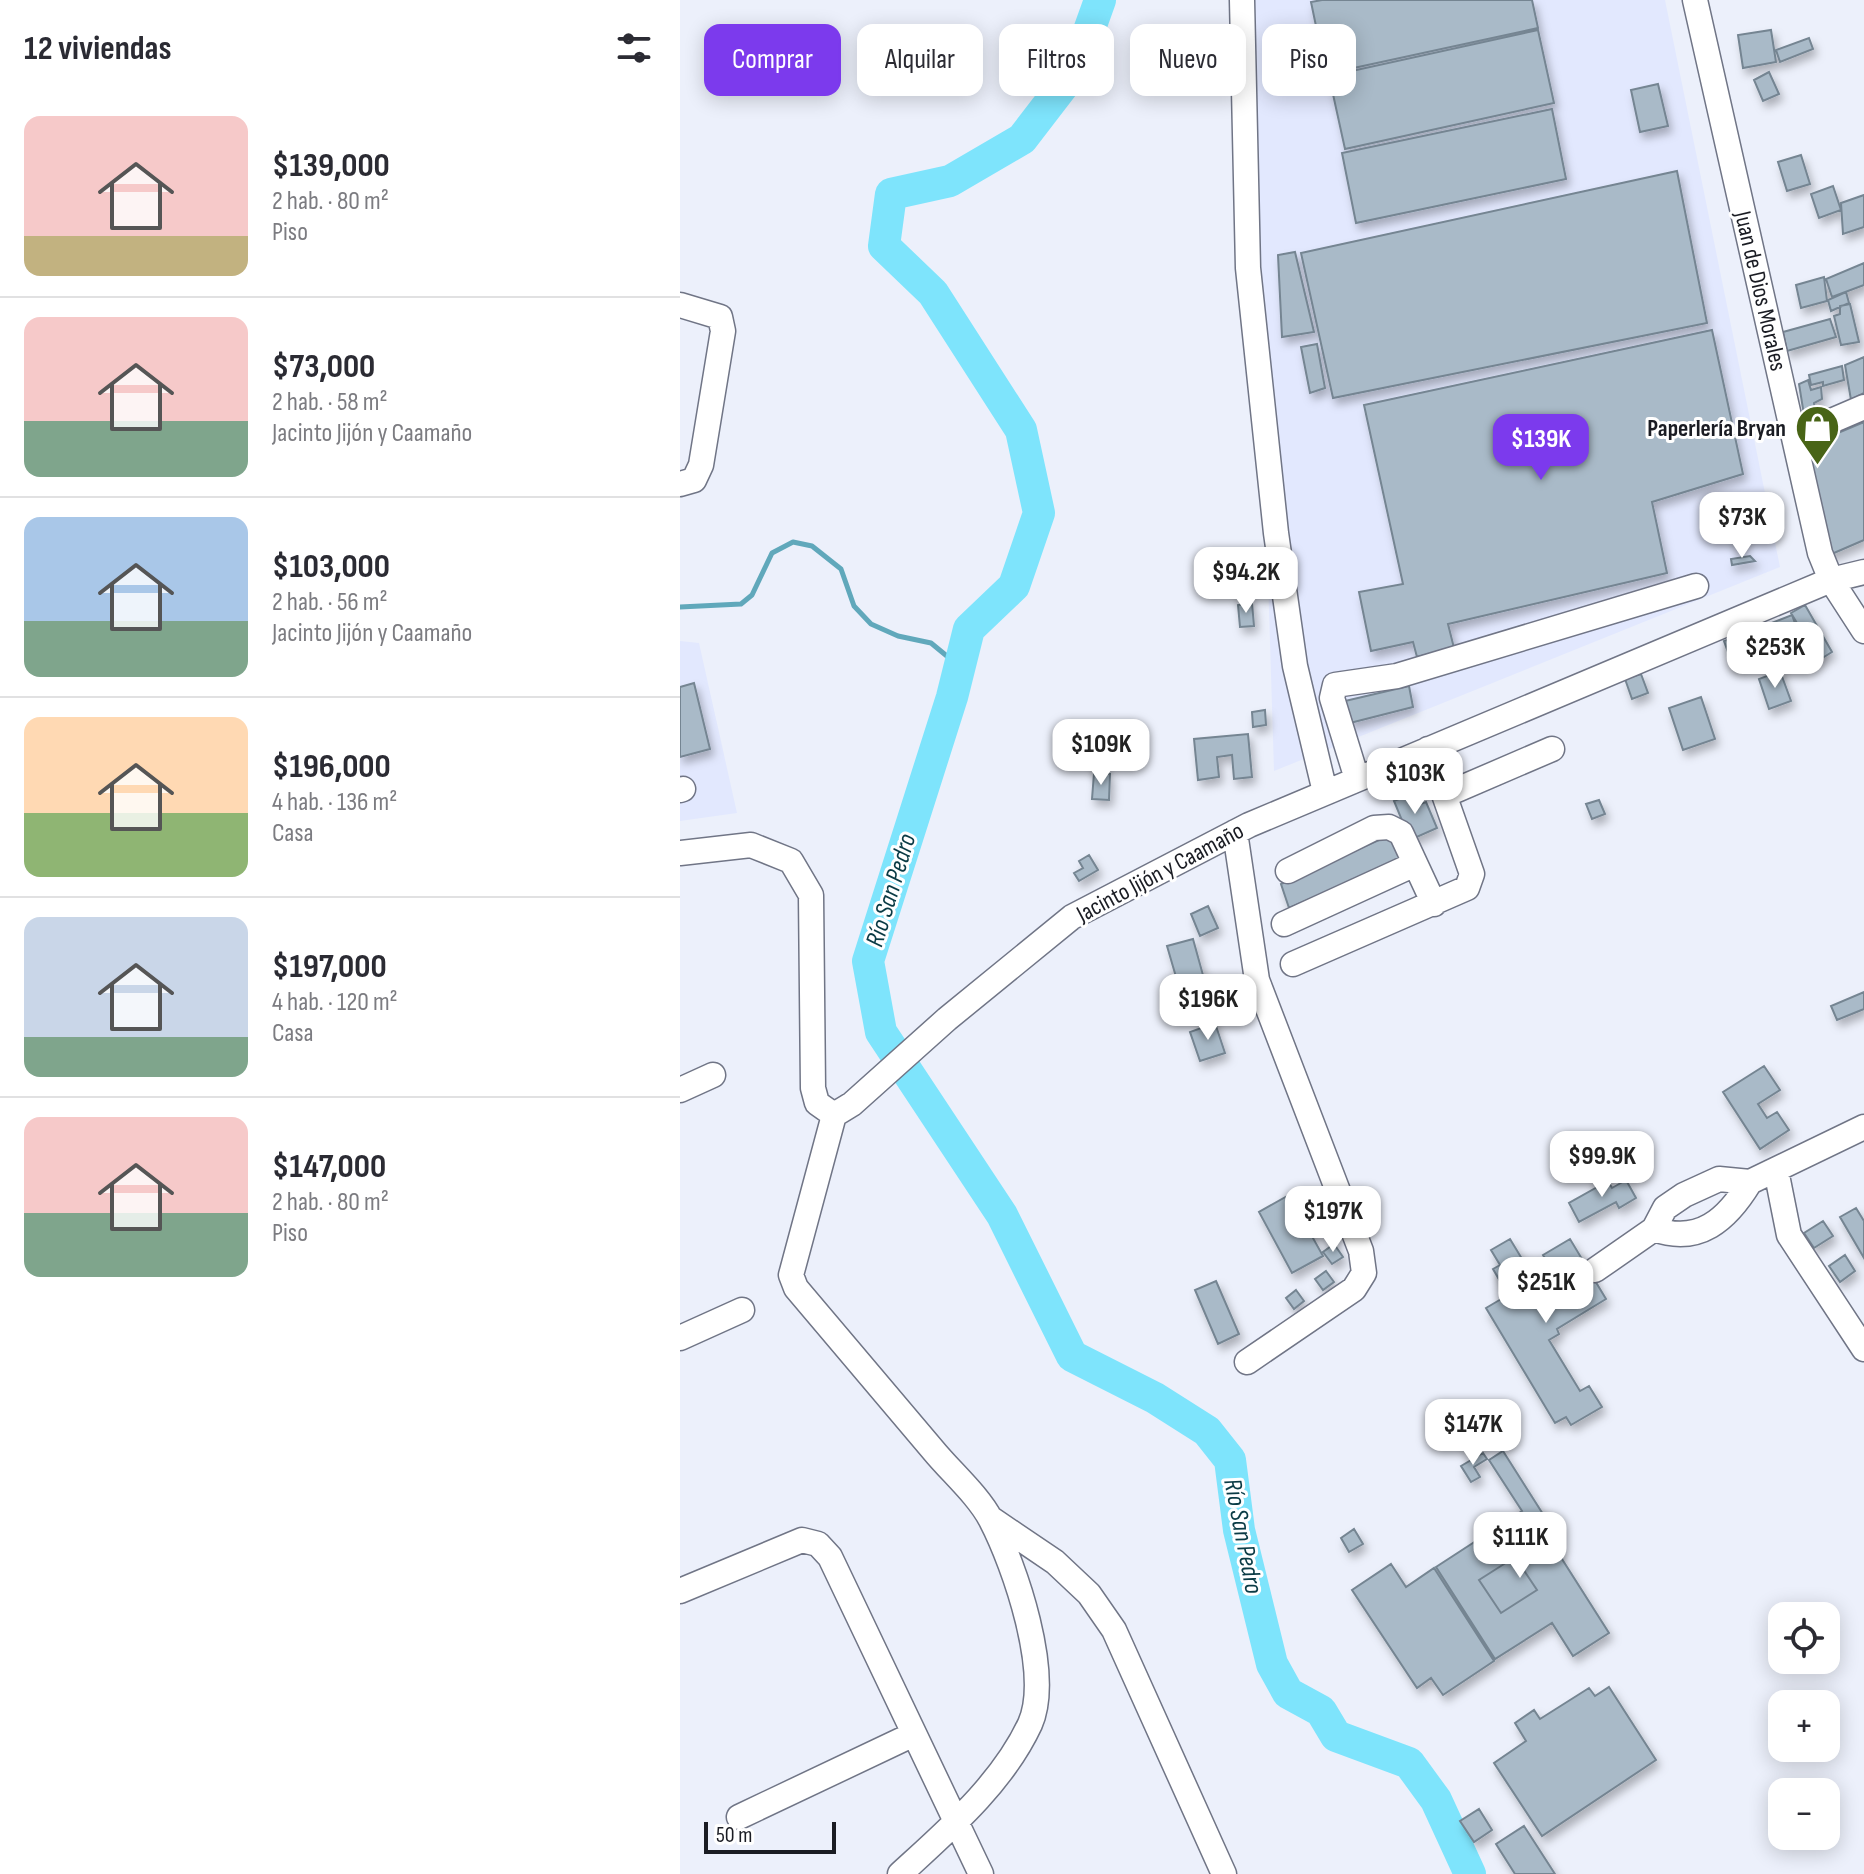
<!DOCTYPE html>
<html lang="es">
<meta charset="utf-8">
<style>
body{margin:0;font-family:"Sofia Sans Condensed",sans-serif;background:#f2f2f3;color:#2b2b33;height:100vh;display:flex;flex-direction:column;font-size:30px;white-space:nowrap}
*{box-sizing:border-box;margin:0}
p{font-size:26px;color:#7c7c81}
.icon{flex:none;width:44px;height:44px;fill:none;stroke:currentColor;stroke-width:2;stroke-linecap:round;stroke-linejoin:round}
.map{position:relative;flex:1;overflow:hidden}
.drawer{display:flex;flex-direction:column;background:#fff;width:680px}
.drawer>*{flex:none}
.hud{position:absolute;left:24px;top:24px;width:760px;height:72px;display:flex;gap:16px}
.fabs{position:absolute;left:1088px;top:1602px;display:grid;gap:16px}
.fabs a{display:grid;place-items:center;width:72px;height:72px;border-radius:16px;background:#fff;box-shadow:0 4px 20px #0003;font-size:40px}
.scale{position:absolute;left:24px;bottom:20px;width:132px;box-sizing:border-box;padding-left:8px;border:4px solid #1a1c23;border-top:0;font-size:22px;line-height:28px;white-space:nowrap;color:#1a1c23;-webkit-text-stroke:6px #fff;paint-order:stroke}
.price{position:absolute;translate:-50% -68px;padding:0 18px;border-radius:16px;background:#fff;color:#222;font-size:26px;line-height:52px;filter:drop-shadow(0 2px 4px #0008)}
.price::after{content:'';position:absolute;left:50%;top:48px;width:24px;height:18px;margin-left:-12px;background:inherit;clip-path:polygon(0 0,100% 0,50% 100%)}
.price.current{background:#7c3aed;color:#fff}
ul{padding:0;list-style:none}
li{display:flex;align-items:center;gap:24px;height:200px;padding:0 24px}
li+li{border-top:2px solid #e1e1e2}
li span{display:grid;place-items:center;flex:none;width:224px;height:160px;border-radius:16px;color:#555}
li>.icon{margin-inline-start:auto}
span .icon{width:96px;height:96px;fill:#fffc;stroke-width:1}
li b{font-size:34px}
h2{display:flex;justify-content:space-between;align-items:center;height:96px;padding:0 24px;font-size:34px}
.chip{padding:0 28px;border-radius:16px;background:#fff;box-shadow:0 4px 20px #0003;font-size:28px;line-height:72px}
.chip.current{background:#7c3aed;color:#fff}
main{display:flex;flex:1;min-height:0}
.map>svg:first-child{display:block}
</style>
<main>
<section class="drawer">
<h2>12 viviendas<svg class="icon" aria-label="filters" viewBox="0 0 24 24"><path d="M4 7h16M4 17h16"/><circle cx="9" cy="7" r="2"/><circle cx="15" cy="17" r="2"/></svg></h2>
<ul>
<li><span style="background:linear-gradient(#f6c9c9 75%,#c2b280 0)"><svg class="icon" aria-label="home" viewBox="0 0 24 24"><path d="M3 11l9-7 9 7M6 9v11h12V9"/></svg></span><div><b>$139,000</b><p>2 hab. · 80 m²</p><p>Piso</p></div></li>
<li><span style="background:linear-gradient(#f6c9c9 65%,#7fa58c 0)"><svg class="icon" aria-label="home" viewBox="0 0 24 24"><path d="M3 11l9-7 9 7M6 9v11h12V9"/></svg></span><div><b>$73,000</b><p>2 hab. · 58 m²</p><p>Jacinto Jijón y Caamaño</p></div></li>
<li><span style="background:linear-gradient(#a9c7e8 65%,#7fa58c 0)"><svg class="icon" aria-label="home" viewBox="0 0 24 24"><path d="M3 11l9-7 9 7M6 9v11h12V9"/></svg></span><div><b>$103,000</b><p>2 hab. · 56 m²</p><p>Jacinto Jijón y Caamaño</p></div></li>
<li><span style="background:linear-gradient(#ffd9b3 60%,#8fb573 0)"><svg class="icon" aria-label="home" viewBox="0 0 24 24"><path d="M3 11l9-7 9 7M6 9v11h12V9"/></svg></span><div><b>$196,000</b><p>4 hab. · 136 m²</p><p>Casa</p></div></li>
<li><span style="background:linear-gradient(#c9d6e8 75%,#7fa58c 0)"><svg class="icon" aria-label="home" viewBox="0 0 24 24"><path d="M3 11l9-7 9 7M6 9v11h12V9"/></svg></span><div><b>$197,000</b><p>4 hab. · 120 m²</p><p>Casa</p></div></li>
<li><span style="background:linear-gradient(#f6c9c9 60%,#7fa58c 0)"><svg class="icon" aria-label="home" viewBox="0 0 24 24"><path d="M3 11l9-7 9 7M6 9v11h12V9"/></svg></span><div><b>$147,000</b><p>2 hab. · 80 m²</p><p>Piso</p></div></li>
</ul>
</section>
<div class="map">
<svg width="1184" height="1874" viewBox="0 0 1184 1874">
<defs>
<filter id="shadow"><feDropShadow dx="3.5" dy="6" stdDeviation="4" flood-color="#0004"/></filter>
</defs>
<rect width="100%" height="100%" fill="#ecf0fb"/>
<!-- built -->
<path fill="#e2e8fe" d="M 570,0 L 985,0 L 1100,567 L 594,771 Z
M 0,641 L 19,643 L 57,813 L 0,821 Z"/>
<g fill="none" stroke-linecap="round" stroke-linejoin="round">
<!-- stream -->
<path stroke="#60a8bb" stroke-width="5" d="M 0,607 L 61,604 L 72,595 L 92,553 L 113,542 L 132,546 L 161,569 L 174,606 L 191,624 L 218,636 L 251,643 L 279,666"/>
<!-- river -->
<path stroke="#7ee4fc" stroke-width="32" d="M 420,0 L 395,70 L 342,139 L 270,181 L 211,194 L 204,246 L 253,293 L 341,430 L 359,513 L 334,586 L 289,629 L 272,697 L 188,961 L 201,1032 L 322,1215 L 392,1356 L 475,1398 L 527,1431 L 550,1460 L 559,1530 L 592,1664 L 608,1693 L 641,1711 L 656,1736 L 729,1763 L 756,1800 L 790,1874"/>
</g>
<!-- building -->
<path fill="#a9bac8" stroke="#758592" stroke-width="2" fill-rule="evenodd" filter="url(#shadow)" d="M 642,0 L 852,0 L 858,28 L 646,74 L 631,2 Z
M 858,30 L 874,103 L 665,149 L 649,76 Z
M 1091,30 L 1096,62 L 1063,68 L 1058,35 Z
M 1129,38 L 1133,49 L 1100,62 L 1096,50 Z
M 1089,72 L 1099,94 L 1083,101 L 1074,80 Z
M 978,84 L 988,126 L 960,132 L 951,90 Z
M 872,109 L 886,179 L 676,223 L 662,153 Z
M 1121,155 L 1130,184 L 1107,191 L 1098,162 Z
M 997,171 L 1027,323 L 653,398 L 621,253 Z
M 1153,186 L 1161,210 L 1139,218 L 1131,194 Z
M 1184,195 L 1184,227 L 1163,234 L 1161,203 Z
M 615,252 L 634,332 L 602,337 L 598,255 Z
M 1184,263 L 1184,285 L 1152,297 L 1146,279 Z
M 1144,277 L 1147,301 L 1121,308 L 1116,285 Z
M 1166,292 L 1169,303 L 1151,311 L 1148,300 Z
M 1170,304 L 1179,342 L 1161,345 L 1154,316 L 1160,314 L 1160,306 Z
M 1150,319 L 1156,337 L 1107,351 L 1103,332 Z
M 1032,330 L 1063,474 L 972,502 L 987,573 L 768,624 L 774,648 L 737,657 L 733,642 L 691,651 L 679,592 L 723,584 L 684,405 Z
M 637,344 L 645,388 L 630,393 L 621,347 Z
M 1184,357 L 1184,393 L 1171,400 L 1165,365 Z
M 1162,366 L 1164,380 L 1143,386 L 1143,382 L 1131,385 L 1129,375 Z
M 1128,380 L 1131,390 L 1141,387 L 1142,399 L 1134,403 L 1135,411 L 1124,415 L 1119,384 Z
M 1184,422 L 1184,540 L 1147,556 L 1129,453 L 1134,443 Z
M 1070,556 L 1075,561 L 1052,565 L 1051,559 Z
M 572,603 L 574,626 L 560,627 L 558,605 Z
M 1125,605 L 1152,652 L 1139,660 L 1111,613 Z
M 1112,615 L 1121,640 L 1085,653 L 1076,629 Z
M 1061,635 L 1070,659 L 1053,666 L 1044,641 Z
M 1100,671 L 1111,701 L 1089,709 L 1079,679 Z
M 961,674 L 968,693 L 952,699 L 945,679 Z
M 14,683 L 30,749 L 0,757 L 0,687 Z
M 729,686 L 733,707 L 670,723 L 665,701 Z
M 1021,697 L 1035,739 L 1003,750 L 989,708 Z
M 585,710 L 586,725 L 573,727 L 572,712 Z
M 568,734 L 572,777 L 554,779 L 552,755 L 537,757 L 539,777 L 518,780 L 514,739 Z
M 414,773 L 430,774 L 429,800 L 412,799 Z
M 733,793 L 738,805 L 746,802 L 757,828 L 730,840 L 714,801 Z
M 919,800 L 925,814 L 912,819 L 906,804 Z
M 710,835 L 721,860 L 609,908 L 601,884 Z
M 409,855 L 418,870 L 399,881 L 394,873 L 403,868 L 399,861 Z
M 528,906 L 538,928 L 520,936 L 511,914 Z
M 513,939 L 526,986 L 501,994 L 487,946 Z
M 1184,992 L 1184,1009 L 1157,1020 L 1151,1006 Z
M 535,1023 L 545,1053 L 520,1061 L 510,1032 Z
M 1084,1066 L 1100,1090 L 1078,1104 L 1087,1118 L 1097,1112 L 1109,1130 L 1080,1149 L 1043,1092 Z
M 946,1180 L 956,1198 L 939,1208 L 936,1202 L 899,1222 L 889,1203 L 928,1181 L 932,1188 Z
M 609,1195 L 643,1256 L 612,1273 L 579,1212 Z
M 1176,1208 L 1184,1221 L 1184,1258 L 1160,1217 Z
M 1143,1221 L 1153,1236 L 1134,1248 L 1124,1233 Z
M 830,1239 L 856,1282 L 850,1285 L 862,1305 L 885,1291 L 863,1255 L 890,1239 L 926,1299 L 877,1329 L 879,1334 L 869,1340 L 900,1391 L 909,1386 L 922,1407 L 891,1425 L 886,1417 L 875,1423 L 806,1308 L 828,1295 L 813,1269 L 820,1265 L 811,1250 Z
M 654,1244 L 663,1257 L 652,1264 L 643,1252 Z
M 1165,1255 L 1175,1271 L 1160,1282 L 1149,1266 Z
M 646,1271 L 654,1282 L 643,1290 L 635,1279 Z
M 536,1281 L 559,1334 L 538,1344 L 515,1290 Z
M 616,1290 L 624,1301 L 614,1309 L 606,1298 Z
M 823,1451 L 875,1533 L 868,1537 L 929,1633 L 893,1656 L 872,1623 L 815,1659 L 756,1567 L 842,1511 L 809,1460 ZM 835,1557 L 857,1590 L 821,1613 L 799,1580 Z
M 803,1453 L 807,1459 L 794,1467 L 800,1477 L 791,1482 L 781,1466 Z
M 674,1529 L 683,1544 L 669,1552 L 661,1538 Z
M 835,1557 L 857,1590 L 821,1613 L 799,1580 Z
M 711,1564 L 726,1587 L 754,1568 L 814,1661 L 763,1695 L 751,1678 L 737,1688 L 672,1590 Z
M 929,1687 L 976,1760 L 862,1836 L 814,1763 L 846,1741 L 835,1723 L 854,1710 L 860,1719 L 909,1688 L 915,1696 Z
M 799,1809 L 812,1830 L 794,1842 L 780,1821 Z
M 844,1826 L 875,1874 L 835,1874 L 816,1844 Z"/>
<g fill="none" stroke-linecap="round" stroke-linejoin="round">
<defs>
<path id="minor" d="M 562,0 L 568,268 L 596,533 L 615,666 L 645,792
M 1015,0 L 1140,553 L 1151,580 L 1184,631
M 0,305 L 40,317 L 43,331 L 21,465 L 14,480 L 0,484
M 1114,437 L 1184,407
M 677,779 L 652,698 L 655,685 L 717,676 L 1016,586
M 0,790 L 3,789
M 765,795 L 872,749
M 555,832 L 577,980 L 681,1251 L 684,1273 L 674,1289 L 567,1362
M 0,853 L 71,845 L 111,861 L 131,895 L 133,1088 L 137,1103 L 154,1115 L 172,1104 L 267,1019 L 392,917 L 569,825 L 1151,580 L 1184,572
M 608,871 L 694,828 L 709,827 L 721,833 L 754,904
M 604,924 L 735,864
M 613,964 L 787,888 L 792,874 L 748,749
M 0,1090 L 33,1075
M 154,1115 L 111,1275 L 116,1288 C 162,1342 207,1396 253,1450 C 271,1472 298,1495 311,1520 C 335,1566 372,1674 350,1724 C 322,1784 268,1830 220,1874
M 1096,1170 L 1109,1235 L 1184,1349
M 974,1229 C 1019,1245 1047,1220 1070,1182
M 915,1270 L 974,1229 L 985,1208 L 1004,1195 L 1039,1179 L 1070,1182 L 1184,1127
M 0,1338 L 62,1310
M 310,1518 L 375,1562 L 409,1594 L 434,1630 L 544,1874
M 0,1591 L 122,1540 L 138,1544 L 150,1557 L 301,1874
M 59,1817 L 234,1734"/>
</defs>
<!-- minor casing -->
<use href="#minor" stroke="#707586" stroke-width="27"/>
<!-- minor -->
<use href="#minor" stroke="#fff" stroke-width="24"/>
</g>
<!-- icons -->
<defs>
<symbol id="shop-pin" viewBox="-11 -11 22 30"><path d="M0 17L-7.5 6A9.5 9.5 0 1 1 7.5 6Z" fill="#486416" stroke="#fff"/><path d="M-5-2.5h2.3a2.7 3.5 0 0 1 5.4 0H5L5.5 6h-11ZM-1.5-2.5h3a1.5 2.3 0 0 0-3 0Z" fill="#fff"/></symbol>
</defs>
<g fill-rule="evenodd">
<use href="#shop-pin" x="1112" y="402" width="51" height="69"/>
</g>
<g text-anchor="middle" stroke-width="6" stroke-linejoin="round" paint-order="stroke">
<!-- street labels -->
<g font-size="24" fill="#1a1c23" stroke="#fff">
<text transform="translate(1081 291) rotate(77)" y="8">Juan de Dios Morales</text>
<text transform="translate(480 872) rotate(-28)" y="8">Jacinto Jijón y Caamaño</text>
</g>
<!-- poi labels -->
<g font-size="24" font-weight="bold" fill="#1a1c23" stroke="#fff" text-anchor="end">
<text x="1106" y="436">Paperlería Bryan</text>
</g>
<!-- water labels -->
<g font-size="26" font-style="italic" fill="#0a3b45" stroke="#fff">
<text transform="translate(210 890) rotate(-73)" y="9">Río San Pedro</text>
<text transform="translate(564 1536) rotate(79)" y="9">Río San Pedro</text>
</g>
</g>
</svg>
<div class="fabs">
<a><svg class="icon" aria-label="locate" viewBox="0 0 24 24"><circle cx="12" cy="12" r="6"/><path d="M12 2v4M12 18v4M2 12h4M18 12h4"/></svg></a>
<a>+</a>
<a>−</a>
</div>
<div class="scale">50 m</div>
<b class="price current" style="left:861px;top:482px">$139K</b>
<b class="price" style="left:1062px;top:560px">$73K</b>
<b class="price" style="left:566px;top:615px">$94.2K</b>
<b class="price" style="left:1095px;top:690px">$253K</b>
<b class="price" style="left:421px;top:787px">$109K</b>
<b class="price" style="left:735px;top:816px">$103K</b>
<b class="price" style="left:528px;top:1042px">$196K</b>
<b class="price" style="left:922px;top:1199px">$99.9K</b>
<b class="price" style="left:653px;top:1254px">$197K</b>
<b class="price" style="left:866px;top:1325px">$251K</b>
<b class="price" style="left:793px;top:1467px">$147K</b>
<b class="price" style="left:840px;top:1580px">$111K</b>
<div class="hud">
<a class="chip current">Comprar</a>
<a class="chip">Alquilar</a>
<a class="chip">Filtros</a>
<a class="chip">Nuevo</a>
<a class="chip">Piso</a>
</div>
</div>
</main>
